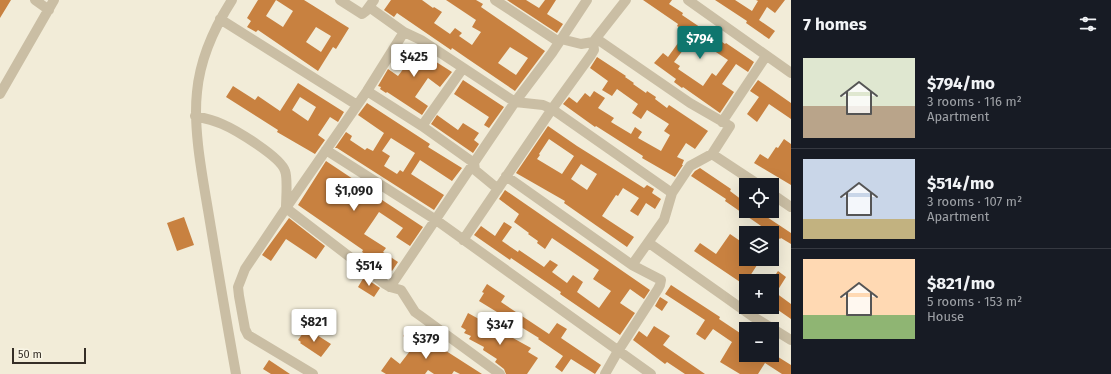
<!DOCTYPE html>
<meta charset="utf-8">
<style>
body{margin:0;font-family:"Fira Sans",sans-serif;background:#20242c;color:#f1f3f6;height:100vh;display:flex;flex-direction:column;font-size:15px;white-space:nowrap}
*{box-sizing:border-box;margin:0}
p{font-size:13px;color:#9ea1a6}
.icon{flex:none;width:22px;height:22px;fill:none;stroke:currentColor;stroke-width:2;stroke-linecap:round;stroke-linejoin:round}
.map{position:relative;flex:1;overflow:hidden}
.sheet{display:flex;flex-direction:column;background:#171b24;width:320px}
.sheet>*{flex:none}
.buttons{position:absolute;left:739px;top:178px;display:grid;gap:8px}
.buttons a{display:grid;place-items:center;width:40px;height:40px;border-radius:0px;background:#171b24;box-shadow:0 4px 16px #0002;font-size:20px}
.scale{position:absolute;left:12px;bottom:10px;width:74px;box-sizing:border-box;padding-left:4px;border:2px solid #352e26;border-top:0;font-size:11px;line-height:14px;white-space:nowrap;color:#352e26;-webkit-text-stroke:3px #f9f5e5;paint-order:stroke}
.price{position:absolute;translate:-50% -34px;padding:0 9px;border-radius:4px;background:#fff;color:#222;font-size:13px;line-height:26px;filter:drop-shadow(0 1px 2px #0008)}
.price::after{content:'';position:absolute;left:50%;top:24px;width:12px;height:9px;margin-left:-6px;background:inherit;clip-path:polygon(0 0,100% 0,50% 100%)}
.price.active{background:#0f766e;color:#fff}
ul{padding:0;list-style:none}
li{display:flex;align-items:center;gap:12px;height:100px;padding:0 12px}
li+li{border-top:1px solid #363941}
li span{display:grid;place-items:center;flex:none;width:112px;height:80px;border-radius:0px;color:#555}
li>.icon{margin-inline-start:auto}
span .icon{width:48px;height:48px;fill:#fffc;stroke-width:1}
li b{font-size:17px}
h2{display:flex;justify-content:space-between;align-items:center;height:48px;padding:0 12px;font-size:17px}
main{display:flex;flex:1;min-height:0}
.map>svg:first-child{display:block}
</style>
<main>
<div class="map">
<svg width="791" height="374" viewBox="0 0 791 374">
<rect width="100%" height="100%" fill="#f2ecd8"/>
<!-- building -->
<path fill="#c88140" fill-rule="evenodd" d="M 0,0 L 11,0 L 0,18 Z
M 258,0 L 276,0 L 266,16 L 283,27 L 293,11 L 276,0 L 304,0 L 349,28 L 336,49 L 333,47 L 318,71 L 258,30 L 256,32 L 247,27 L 251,21 L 247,18 ZM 316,27 L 331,36 L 321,52 L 306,42 Z
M 391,0 L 422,0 L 433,8 L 434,7 L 442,12 L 434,23 L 450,34 L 455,28 L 462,33 L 459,36 L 472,45 L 481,32 L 472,27 L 476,20 L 446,0 L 476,0 L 483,4 L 481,7 L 545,51 L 515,91 L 468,59 L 452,48 L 451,50 L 397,13 L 394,17 L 384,10 ZM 510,47 L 528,58 L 516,75 L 498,63 Z
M 507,0 L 526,0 L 539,8 L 545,0 L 556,0 L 547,14 L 563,24 L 557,33 Z
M 643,0 L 672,0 L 669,4 L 683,13 L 682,15 L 725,44 L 726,43 L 754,62 L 748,72 L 736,64 L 722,84 L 734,92 L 720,113 L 683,87 L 682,88 L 674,82 L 676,79 L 654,63 L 663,53 L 668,57 L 686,32 L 677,26 L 678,24 ZM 693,37 L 728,60 L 716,76 L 712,73 L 703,86 L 678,69 L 680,66 L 674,62 Z
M 715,0 L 735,0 L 752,11 L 758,1 L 756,0 L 785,0 L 775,13 L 767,7 L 759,20 L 775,31 L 769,39 L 746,23 L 747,21 Z
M 408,44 L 452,72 L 440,87 L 428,78 L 415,97 L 428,106 L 422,115 L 387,92 L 386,93 L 380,89 L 381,87 L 378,86 L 388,69 L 398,76 L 407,64 L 402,60 L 405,55 L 402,53 Z
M 597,57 L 626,76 L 625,77 L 634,83 L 633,84 L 646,93 L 647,91 L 656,97 L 655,99 L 667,108 L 669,105 L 708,131 L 695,149 L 686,143 L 677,157 L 684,160 L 682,165 L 683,165 L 675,177 L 642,158 L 643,156 L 596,126 L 595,127 L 563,104 L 569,97 L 577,103 L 585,93 L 590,97 L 594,91 L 605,98 L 598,108 L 614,118 L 611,122 L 631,134 L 635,127 L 642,132 L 638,138 L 661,151 L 670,135 L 664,131 L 669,124 L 647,110 L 641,119 L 632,113 L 638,104 L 617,89 L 612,96 L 602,90 L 608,81 L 590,68 Z
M 463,80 L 504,107 L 489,128 L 484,125 L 489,117 L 454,94 Z
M 758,80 L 791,103 L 791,119 L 769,104 L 757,122 L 747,114 L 759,97 L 750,91 Z
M 298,83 L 344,112 L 338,122 L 330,117 L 318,135 L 325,140 L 315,154 L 277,132 L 278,130 L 226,97 L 233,86 L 255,100 L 258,96 L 280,111 ZM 300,97 L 316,107 L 308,121 L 292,110 Z
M 367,103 L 430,144 L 428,147 L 462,168 L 452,181 L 420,160 L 411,174 L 444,195 L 434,210 L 337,148 L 335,148 L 346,132 L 352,136 L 350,140 L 365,150 L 367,148 L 373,151 L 384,133 L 358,115 ZM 391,138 L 415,153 L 403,172 L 400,170 L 397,174 L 384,166 L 390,156 L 382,151 Z
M 437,115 L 458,130 L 463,123 L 479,133 L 474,140 L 479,144 L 473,153 L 431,124 Z
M 548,126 L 577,146 L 644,188 L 647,185 L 654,189 L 652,193 L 661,199 L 655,209 L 646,203 L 638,216 L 630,211 L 639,198 L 623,188 L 618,196 L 616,195 L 602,216 L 634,237 L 627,247 L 564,203 L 565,201 L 516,173 ZM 549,139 L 574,156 L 562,174 L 537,159 L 540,155 L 539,154 ZM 581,164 L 597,174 L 587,190 L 571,179 Z
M 784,139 L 791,144 L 791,185 L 754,163 L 760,154 L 768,159 L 776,147 L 778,148 Z
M 326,161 L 374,193 L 373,194 L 423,227 L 410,246 L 396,237 L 403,228 L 379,212 L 373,221 L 364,234 L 386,248 L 383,252 L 398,262 L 392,271 L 362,252 L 363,250 L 298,205 Z
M 700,168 L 731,189 L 730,191 L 746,203 L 746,211 L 758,211 L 791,233 L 791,244 L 781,238 L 780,239 L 725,201 L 726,199 L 691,176 L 695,171 Z
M 505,190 L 650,290 L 644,299 L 630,289 L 620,303 L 635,313 L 620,335 L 560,294 L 561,292 L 511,258 L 510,260 L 474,235 L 481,226 L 495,236 L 504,222 L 512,227 L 502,241 L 518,252 L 519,250 L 544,267 L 550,260 L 558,265 L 552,272 L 567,283 L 573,275 L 583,282 L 577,292 L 599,308 L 611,291 L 593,279 L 599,270 L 552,238 L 545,249 L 537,243 L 538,241 L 528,234 L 529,233 L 514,222 L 519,214 L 499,199 Z
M 184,217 L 194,245 L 177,251 L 167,223 Z
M 289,218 L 325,246 L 316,259 L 286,239 L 271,261 L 262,255 Z
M 730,234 L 746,245 L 746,259 L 755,259 L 759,262 L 750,276 L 758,281 L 746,281 L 746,286 L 694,251 L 700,243 L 716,254 Z
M 778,271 L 786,277 L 776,293 L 791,304 L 791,319 L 778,310 L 779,308 L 772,303 L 772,280 Z
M 364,277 L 380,288 L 374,297 L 358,287 Z
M 487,284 L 505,296 L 501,302 L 549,334 L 557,323 L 567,329 L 561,338 L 601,365 L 595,374 L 571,359 L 562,372 L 555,367 L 563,356 L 538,339 L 539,338 L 479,301 L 484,293 L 482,292 Z
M 671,285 L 720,317 L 719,319 L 746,337 L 746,355 L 775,355 L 791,365 L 791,374 L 782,374 L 765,363 L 758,374 L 740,374 L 720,362 L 732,342 L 713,329 L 705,340 L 696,334 L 705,320 L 665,294 Z
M 660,297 L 668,302 L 662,311 L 655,306 Z
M 468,313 L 531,348 L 528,352 L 538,358 L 527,374 L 506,374 L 504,369 L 495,362 L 497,359 L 483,350 L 484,347 L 469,339 L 471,336 L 464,333 L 466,330 L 461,327 Z
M 654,326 L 670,336 L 663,345 L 705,374 L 685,374 L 667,362 L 665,364 L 633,340 L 639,331 L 647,337 Z
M 408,328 L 442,350 L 443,349 L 482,374 L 460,374 L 454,371 L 452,374 L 434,374 L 428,370 L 425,374 L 386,374 L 381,371 L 391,357 L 400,364 L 410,351 L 406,348 L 410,343 L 403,336 Z
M 305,330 L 307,332 L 309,330 L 331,344 L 321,357 L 300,343 L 301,342 L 298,340 Z
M 269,360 L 290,374 L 271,374 L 263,369 Z"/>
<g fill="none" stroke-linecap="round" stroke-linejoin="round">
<!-- street -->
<path stroke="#cabea4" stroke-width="10" d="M 35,0 L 49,10
M 232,0 C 214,28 200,59 197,92 C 193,128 202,174 208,210 C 217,264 226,319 236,374
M 340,0 L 362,14 L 366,11 L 374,0
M 495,0 L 559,42
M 688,0 L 791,73
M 369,7 L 404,32 L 421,40 L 515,102 L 543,105 L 552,109 L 672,193
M 220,19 L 357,105
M 561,39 L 581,44 L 593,42 L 626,0
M 597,39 L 690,103 L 730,126 L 712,154 L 690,166 L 672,193 L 664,220 L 632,265
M 367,91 L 422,126 L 474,163 L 475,170 L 498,189
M 0,94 L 54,0
M 195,116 C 204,118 213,120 222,124 C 236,130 281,157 285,171 C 288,178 286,199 286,208 L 385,284 L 390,287 L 401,290 L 415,312 L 422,317 L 500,374
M 722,122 L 766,56
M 422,126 L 463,68
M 326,150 L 436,220 L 651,374
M 712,154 L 759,185
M 506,176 L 632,265 L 661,280 L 660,285 L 658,289 L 618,351 L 605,374
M 772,194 L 791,207
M 463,240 L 552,109 L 591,55 L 594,50 L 593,42
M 649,243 L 752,316 L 791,340
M 390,287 L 515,102 L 552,53 L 587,0
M 313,374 L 248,335 L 245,329 L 239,296 L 238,287 L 245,269 L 286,208 L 367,91 L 404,32"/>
</g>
</svg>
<div class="buttons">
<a><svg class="icon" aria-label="locate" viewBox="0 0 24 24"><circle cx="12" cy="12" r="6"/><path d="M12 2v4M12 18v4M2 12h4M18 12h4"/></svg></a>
<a><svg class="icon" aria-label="layers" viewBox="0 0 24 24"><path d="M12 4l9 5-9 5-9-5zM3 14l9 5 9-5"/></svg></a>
<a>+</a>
<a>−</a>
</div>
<div class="scale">50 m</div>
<b class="price active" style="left:700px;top:60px">$794</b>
<b class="price" style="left:414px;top:78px">$425</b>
<b class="price" style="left:354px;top:212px">$1,090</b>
<b class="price" style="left:369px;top:287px">$514</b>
<b class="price" style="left:314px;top:343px">$821</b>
<b class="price" style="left:500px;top:346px">$347</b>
<b class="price" style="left:426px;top:360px">$379</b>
</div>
<section class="sheet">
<h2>7 homes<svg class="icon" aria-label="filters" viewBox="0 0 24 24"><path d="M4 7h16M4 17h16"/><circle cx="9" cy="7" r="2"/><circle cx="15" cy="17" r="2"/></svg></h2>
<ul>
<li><span style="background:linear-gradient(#dfe7d0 60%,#b9a48a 0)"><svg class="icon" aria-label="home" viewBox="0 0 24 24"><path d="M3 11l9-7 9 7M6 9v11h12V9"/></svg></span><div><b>$794/mo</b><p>3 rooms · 116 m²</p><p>Apartment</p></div></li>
<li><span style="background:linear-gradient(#c9d6e8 75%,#c2b280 0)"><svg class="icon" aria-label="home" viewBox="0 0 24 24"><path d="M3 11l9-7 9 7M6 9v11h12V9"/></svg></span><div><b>$514/mo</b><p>3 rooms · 107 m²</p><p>Apartment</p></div></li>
<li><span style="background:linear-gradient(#ffd9b3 70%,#8fb573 0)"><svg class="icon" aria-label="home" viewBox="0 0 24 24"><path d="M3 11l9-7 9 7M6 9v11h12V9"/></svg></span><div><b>$821/mo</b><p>5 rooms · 153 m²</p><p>House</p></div></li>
</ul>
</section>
</main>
